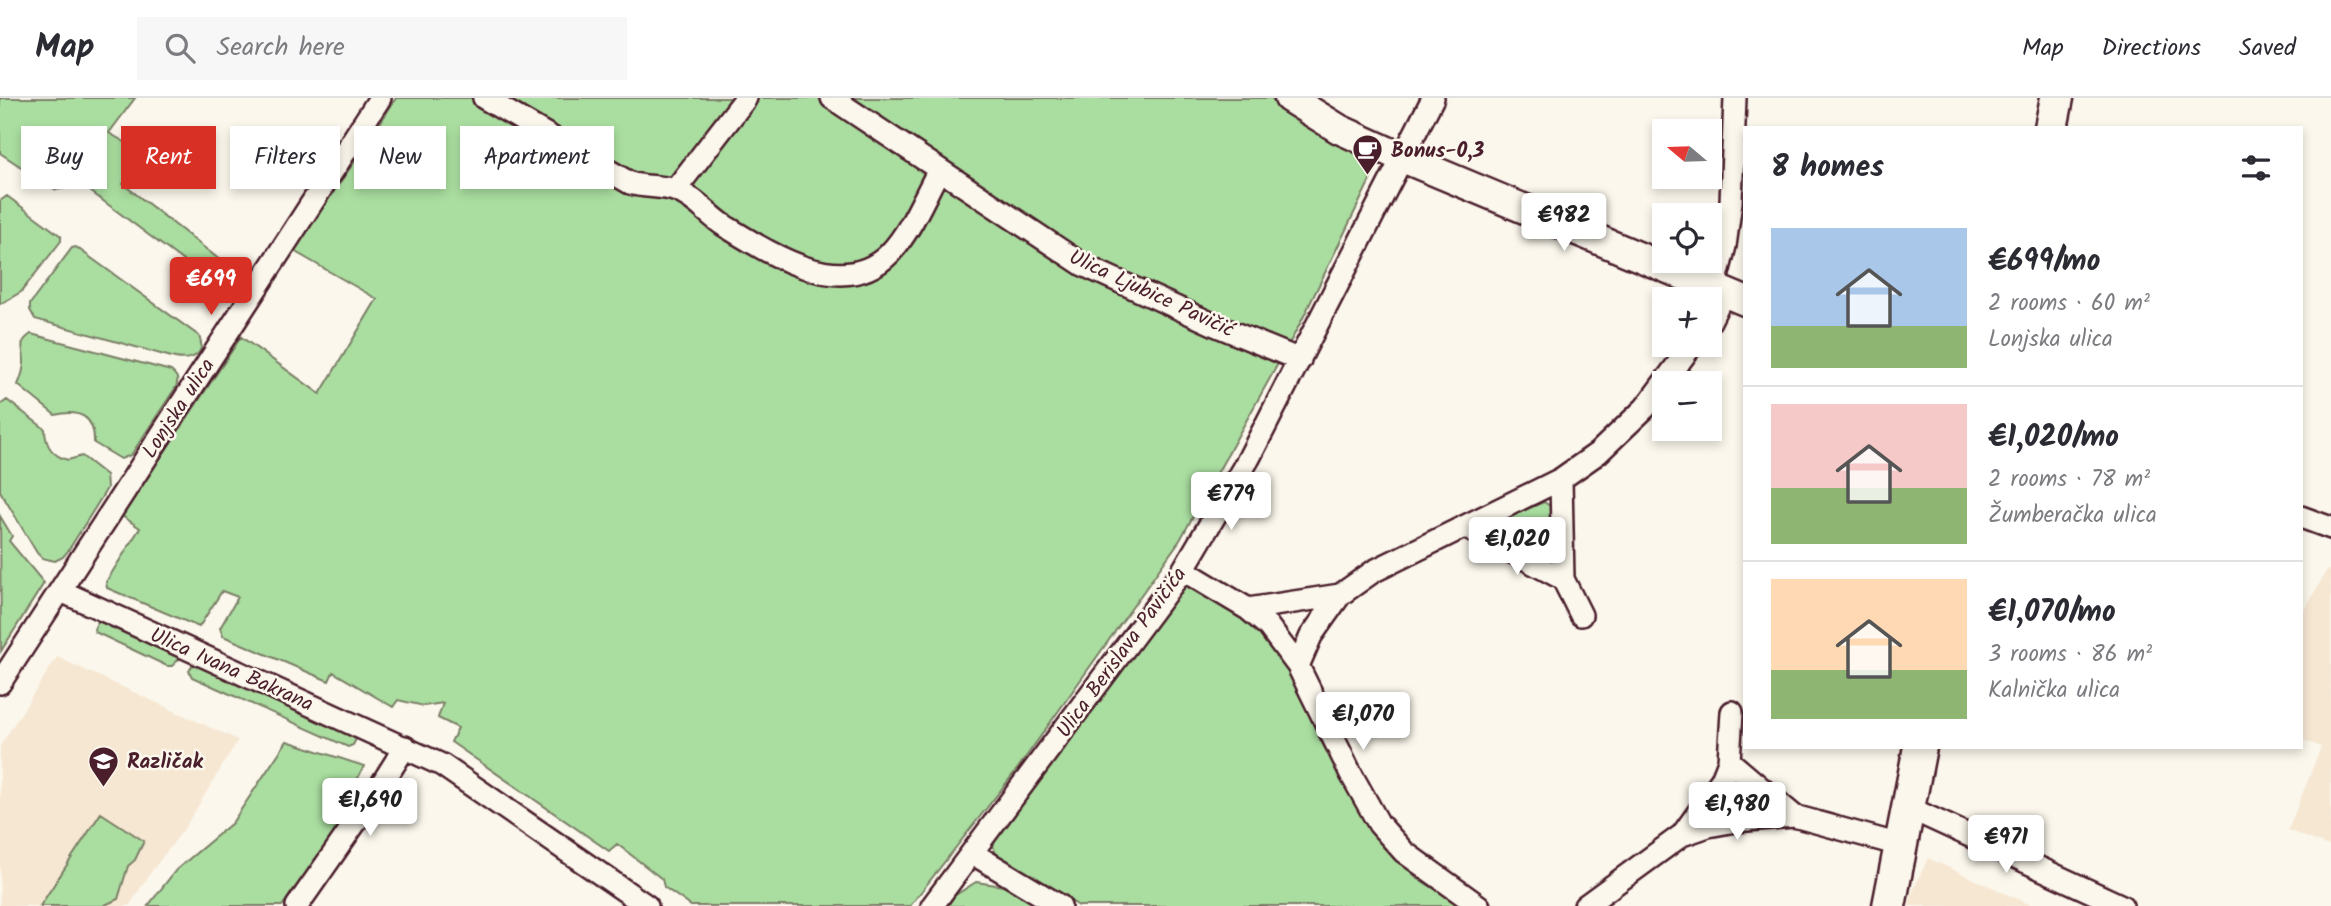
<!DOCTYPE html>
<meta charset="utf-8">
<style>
body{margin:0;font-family:Kalam,sans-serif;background:#f7f7f7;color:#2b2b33;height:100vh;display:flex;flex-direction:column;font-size:26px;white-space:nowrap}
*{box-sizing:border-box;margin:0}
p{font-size:23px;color:#7c7c81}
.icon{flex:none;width:38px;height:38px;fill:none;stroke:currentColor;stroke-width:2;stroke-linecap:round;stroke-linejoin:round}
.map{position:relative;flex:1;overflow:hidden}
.side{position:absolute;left:1743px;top:28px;width:560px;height:623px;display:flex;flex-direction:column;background:#fff;border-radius:0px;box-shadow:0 4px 10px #0003}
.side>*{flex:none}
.guide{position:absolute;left:21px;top:28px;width:665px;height:63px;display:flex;gap:14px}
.needle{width:46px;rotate:289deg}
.fabs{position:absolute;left:1652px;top:21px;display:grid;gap:14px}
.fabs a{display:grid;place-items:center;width:70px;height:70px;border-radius:0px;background:#fff;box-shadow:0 4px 10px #0003;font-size:35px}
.price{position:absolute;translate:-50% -60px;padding:0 16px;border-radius:7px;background:#fff;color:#222;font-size:23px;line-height:46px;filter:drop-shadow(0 2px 4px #0008)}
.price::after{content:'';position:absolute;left:50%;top:42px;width:21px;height:16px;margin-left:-10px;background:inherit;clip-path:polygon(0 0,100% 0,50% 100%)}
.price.active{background:#d93025;color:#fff}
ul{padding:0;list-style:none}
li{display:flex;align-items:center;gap:21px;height:175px;padding:0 28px}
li+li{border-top:2px solid #e1e1e2}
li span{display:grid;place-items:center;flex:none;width:196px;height:140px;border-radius:0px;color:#555}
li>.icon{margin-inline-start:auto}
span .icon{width:84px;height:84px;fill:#fffc;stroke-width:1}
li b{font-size:30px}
h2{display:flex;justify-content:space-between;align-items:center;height:84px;padding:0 28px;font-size:30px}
.pill{padding:0 24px;border-radius:0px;background:#fff;box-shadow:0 4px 10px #0003;font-size:24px;line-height:63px}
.pill.active{background:#d93025;color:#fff}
header{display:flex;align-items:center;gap:42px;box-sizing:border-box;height:98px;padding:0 35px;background:#fff;border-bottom:2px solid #e1e1e2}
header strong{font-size:33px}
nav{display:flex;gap:38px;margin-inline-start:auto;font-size:24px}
.search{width:490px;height:63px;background:#f7f7f7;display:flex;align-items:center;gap:18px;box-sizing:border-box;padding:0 24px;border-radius:0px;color:#7c7c81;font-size:26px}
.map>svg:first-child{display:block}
</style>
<header>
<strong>Map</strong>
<div class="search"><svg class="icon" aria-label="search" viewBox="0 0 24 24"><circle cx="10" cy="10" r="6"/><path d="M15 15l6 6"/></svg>Search here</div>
<nav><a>Map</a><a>Directions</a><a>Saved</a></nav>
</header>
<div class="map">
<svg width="2331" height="808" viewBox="0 0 2331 808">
<rect width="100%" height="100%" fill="#fbf7ec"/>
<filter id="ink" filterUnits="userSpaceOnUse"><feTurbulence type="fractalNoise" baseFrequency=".0143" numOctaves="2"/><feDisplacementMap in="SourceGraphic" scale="14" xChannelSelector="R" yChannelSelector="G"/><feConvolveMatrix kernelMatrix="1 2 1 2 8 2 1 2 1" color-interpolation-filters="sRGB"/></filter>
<g filter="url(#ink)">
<!-- built -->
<path fill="#f6e7d3" d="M 2327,472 L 2331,473 L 2331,749 L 2288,732 L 2321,649 L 2301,641 L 2301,517 Z
M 57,559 L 238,642 L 184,731 L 151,774 L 129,808 L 0,808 L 0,648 Z
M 1928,760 L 2033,808 L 1909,808 L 1912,795 Z"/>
<!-- green -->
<path fill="#aadea0" stroke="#7a7e66" stroke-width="2" d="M 0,0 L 135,0 L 109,35 L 144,55 L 123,86 L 243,180 L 233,194 L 218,189 L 82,87 L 56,92 L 0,55 Z
M 396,0 L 1271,0 L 1326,37 L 1378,66 L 1300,226 L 1180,442 L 1018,670 L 910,808 L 691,808 L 664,789 L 662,781 L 617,746 L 609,753 L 451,644 L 458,630 L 438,620 L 443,605 L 424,608 L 398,602 L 393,609 L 333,574 L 329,583 L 324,581 L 223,538 L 220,530 L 238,499 L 222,493 L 199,529 L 107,490 L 106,484 L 140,430 L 122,418 L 241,239 L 320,296 L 377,201 L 292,152 L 365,49 Z
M 7,98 L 61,138 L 61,143 L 21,194 L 0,206 L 0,103 Z
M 76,149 L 199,238 C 207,257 191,263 175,260 L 35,221 L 30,212 L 30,206 L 72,150 Z
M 31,236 L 171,273 C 177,278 179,281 176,289 L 131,357 L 121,361 L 94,345 C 95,318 79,311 55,317 L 18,287 C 21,280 24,271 24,263 C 24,249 17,246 31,236 Z
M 7,302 L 45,331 C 45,346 52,358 68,362 L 82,358 L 106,377 L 107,390 L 103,397 L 68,453 L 63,459 L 55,463 L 42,460 L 37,455 L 0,393 L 0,307 Z
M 1544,404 L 1550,408 C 1552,425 1558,447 1551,463 L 1495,435 L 1492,429 L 1496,423 Z
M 0,418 L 12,438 L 9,443 L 44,485 L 1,553 Z
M 1188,486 L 1236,511 L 1243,521 L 1262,536 L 1309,605 L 1320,641 L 1360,712 L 1383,743 L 1417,780 L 1463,808 L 1079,808 L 997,758 L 993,748 L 1000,731 L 1180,488 Z
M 98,523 L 180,560 L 172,568 L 167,568 L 95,534 L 94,531 Z
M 193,566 L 357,639 L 353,647 L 348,649 L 192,579 L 189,573 Z
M 287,643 L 364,668 L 346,704 L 350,715 L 282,808 L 148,808 L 176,772 L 232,725 Z
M 1733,684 L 1739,684 L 1759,702 L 1761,705 L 1760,709 L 1719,713 L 1717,705 Z
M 101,715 L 144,743 L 135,762 L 128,768 L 118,801 L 103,808 L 40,808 Z
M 976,784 L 1003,788 L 1037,808 L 948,808 L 954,798 Z"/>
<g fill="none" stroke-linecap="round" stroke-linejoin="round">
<defs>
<path id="minor" d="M 484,0 L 630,85 C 645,90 663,87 677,93 C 696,100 708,117 725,128 C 769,155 843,204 890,155 C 911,133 924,99 939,72
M 832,0 L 1083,167 L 1215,227 L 1300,262
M 675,92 L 746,0
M 1714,191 L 1725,148 L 1731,104 L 1735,0
M 1710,223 L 1724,195
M 1561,381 L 1563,481
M 2301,419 L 2331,430
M 1465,429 L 1563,481 L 1581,517
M 1183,472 L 1248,511 L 1268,528 L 1298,568 L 1351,676 L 1379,726 L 1404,754 L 1479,808
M 61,493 L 442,667 L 647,808
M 1248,511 L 1340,497 L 1374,473 L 1561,381 L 1598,355 L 1645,310 L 1692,247
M 1298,568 L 1311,538 L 1340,497
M 0,585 L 380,0
M 1729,663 L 1794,718
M 1907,709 L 2122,808
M 1682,737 L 1722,681 L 1729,663 L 1732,614
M 972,755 L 1060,808
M 297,808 L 378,692 L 405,649
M 932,808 L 1183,472 L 1249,360 L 1433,0
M 1585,808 L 1682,737 L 1708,728 L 1736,723 L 1794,718 L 1900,747"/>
<path id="secondary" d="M 1289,0 L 1339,31 L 1403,60 L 1745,203"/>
<path id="primary" d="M 2051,30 L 2057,0
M 1889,808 L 1920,649"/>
</defs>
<!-- minor casing -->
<use href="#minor" stroke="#4a1f2b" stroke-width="26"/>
<!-- secondary casing -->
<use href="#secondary" stroke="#4a1f2b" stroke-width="33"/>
<!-- primary casing -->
<use href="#primary" stroke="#4a1f2b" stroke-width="37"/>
<!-- minor -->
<use href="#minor" stroke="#fbf7ec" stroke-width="21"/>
<!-- secondary -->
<use href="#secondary" stroke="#fbf7ec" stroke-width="28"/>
<!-- primary -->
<use href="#primary" stroke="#fbf7ec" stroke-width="32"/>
</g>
</g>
<!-- icons -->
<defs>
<symbol id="cafe-pin" viewBox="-11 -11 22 30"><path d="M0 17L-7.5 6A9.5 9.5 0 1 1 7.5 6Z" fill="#4a1f2b" stroke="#fbf7ec"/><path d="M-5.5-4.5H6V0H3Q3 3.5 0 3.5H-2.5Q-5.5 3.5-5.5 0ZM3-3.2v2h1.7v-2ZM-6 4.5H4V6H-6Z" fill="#fff"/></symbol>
<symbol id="school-pin" viewBox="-11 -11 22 30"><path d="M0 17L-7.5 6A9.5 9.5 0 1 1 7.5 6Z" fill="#4a1f2b" stroke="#fbf7ec"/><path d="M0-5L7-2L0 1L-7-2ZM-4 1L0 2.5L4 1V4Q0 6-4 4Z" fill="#fff"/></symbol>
</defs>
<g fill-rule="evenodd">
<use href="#cafe-pin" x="1350" y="34" width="35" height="47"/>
<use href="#school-pin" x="86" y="646" width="35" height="47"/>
</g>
<g text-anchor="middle" stroke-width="5" stroke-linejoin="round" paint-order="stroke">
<!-- poi labels -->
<g font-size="21" font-weight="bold" fill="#4a1f2b" stroke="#fbf7ec" text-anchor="start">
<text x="1391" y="59">Bonus-0,3</text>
<text x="127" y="670">Različak</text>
</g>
<!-- street labels -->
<g font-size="21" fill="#4a1f2b" stroke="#fbf7ec">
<text transform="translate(1152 195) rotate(25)" y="7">Ulica Ljubice Pavičić</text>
<text transform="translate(178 310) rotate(-57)" y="7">Lonjska ulica</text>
<text transform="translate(1121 554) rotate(-54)" y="7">Ulica Berislava Pavičića</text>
<text transform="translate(232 571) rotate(24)" y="7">Ulica Ivana Bakrana</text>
</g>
</g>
</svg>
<div class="fabs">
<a><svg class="needle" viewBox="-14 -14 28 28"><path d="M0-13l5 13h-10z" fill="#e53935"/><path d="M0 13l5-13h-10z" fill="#7c7c81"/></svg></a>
<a><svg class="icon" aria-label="locate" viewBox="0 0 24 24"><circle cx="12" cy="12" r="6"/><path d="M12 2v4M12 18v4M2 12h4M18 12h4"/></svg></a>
<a>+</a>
<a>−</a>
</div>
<b class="price" style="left:1564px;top:155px">€982</b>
<b class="price active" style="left:211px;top:219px">€699</b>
<b class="price" style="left:1231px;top:434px">€779</b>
<b class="price" style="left:1517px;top:479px">€1,020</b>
<b class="price" style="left:1363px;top:654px">€1,070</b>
<b class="price" style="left:370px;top:740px">€1,690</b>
<b class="price" style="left:1737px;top:744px">€1,980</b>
<b class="price" style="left:2006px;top:777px">€971</b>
<div class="guide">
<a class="pill">Buy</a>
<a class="pill active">Rent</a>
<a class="pill">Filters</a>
<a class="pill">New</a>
<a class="pill">Apartment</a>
</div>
<section class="side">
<h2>8 homes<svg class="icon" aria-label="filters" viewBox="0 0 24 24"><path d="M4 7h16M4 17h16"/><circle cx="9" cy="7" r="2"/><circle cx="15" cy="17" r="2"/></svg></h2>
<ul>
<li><span style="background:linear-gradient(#a9c7e8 70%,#8fb573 0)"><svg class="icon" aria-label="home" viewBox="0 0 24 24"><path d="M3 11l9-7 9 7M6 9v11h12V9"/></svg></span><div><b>€699/mo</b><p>2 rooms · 60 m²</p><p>Lonjska ulica</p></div></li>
<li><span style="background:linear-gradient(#f6c9c9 60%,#8fb573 0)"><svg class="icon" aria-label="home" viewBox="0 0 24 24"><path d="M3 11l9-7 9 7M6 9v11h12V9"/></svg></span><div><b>€1,020/mo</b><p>2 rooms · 78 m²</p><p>Žumberačka ulica</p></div></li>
<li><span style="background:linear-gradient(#ffd9b3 65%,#8fb573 0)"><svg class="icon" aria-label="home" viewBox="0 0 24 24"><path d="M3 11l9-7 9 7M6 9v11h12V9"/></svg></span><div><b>€1,070/mo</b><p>3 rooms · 86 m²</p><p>Kalnička ulica</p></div></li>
</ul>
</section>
</div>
